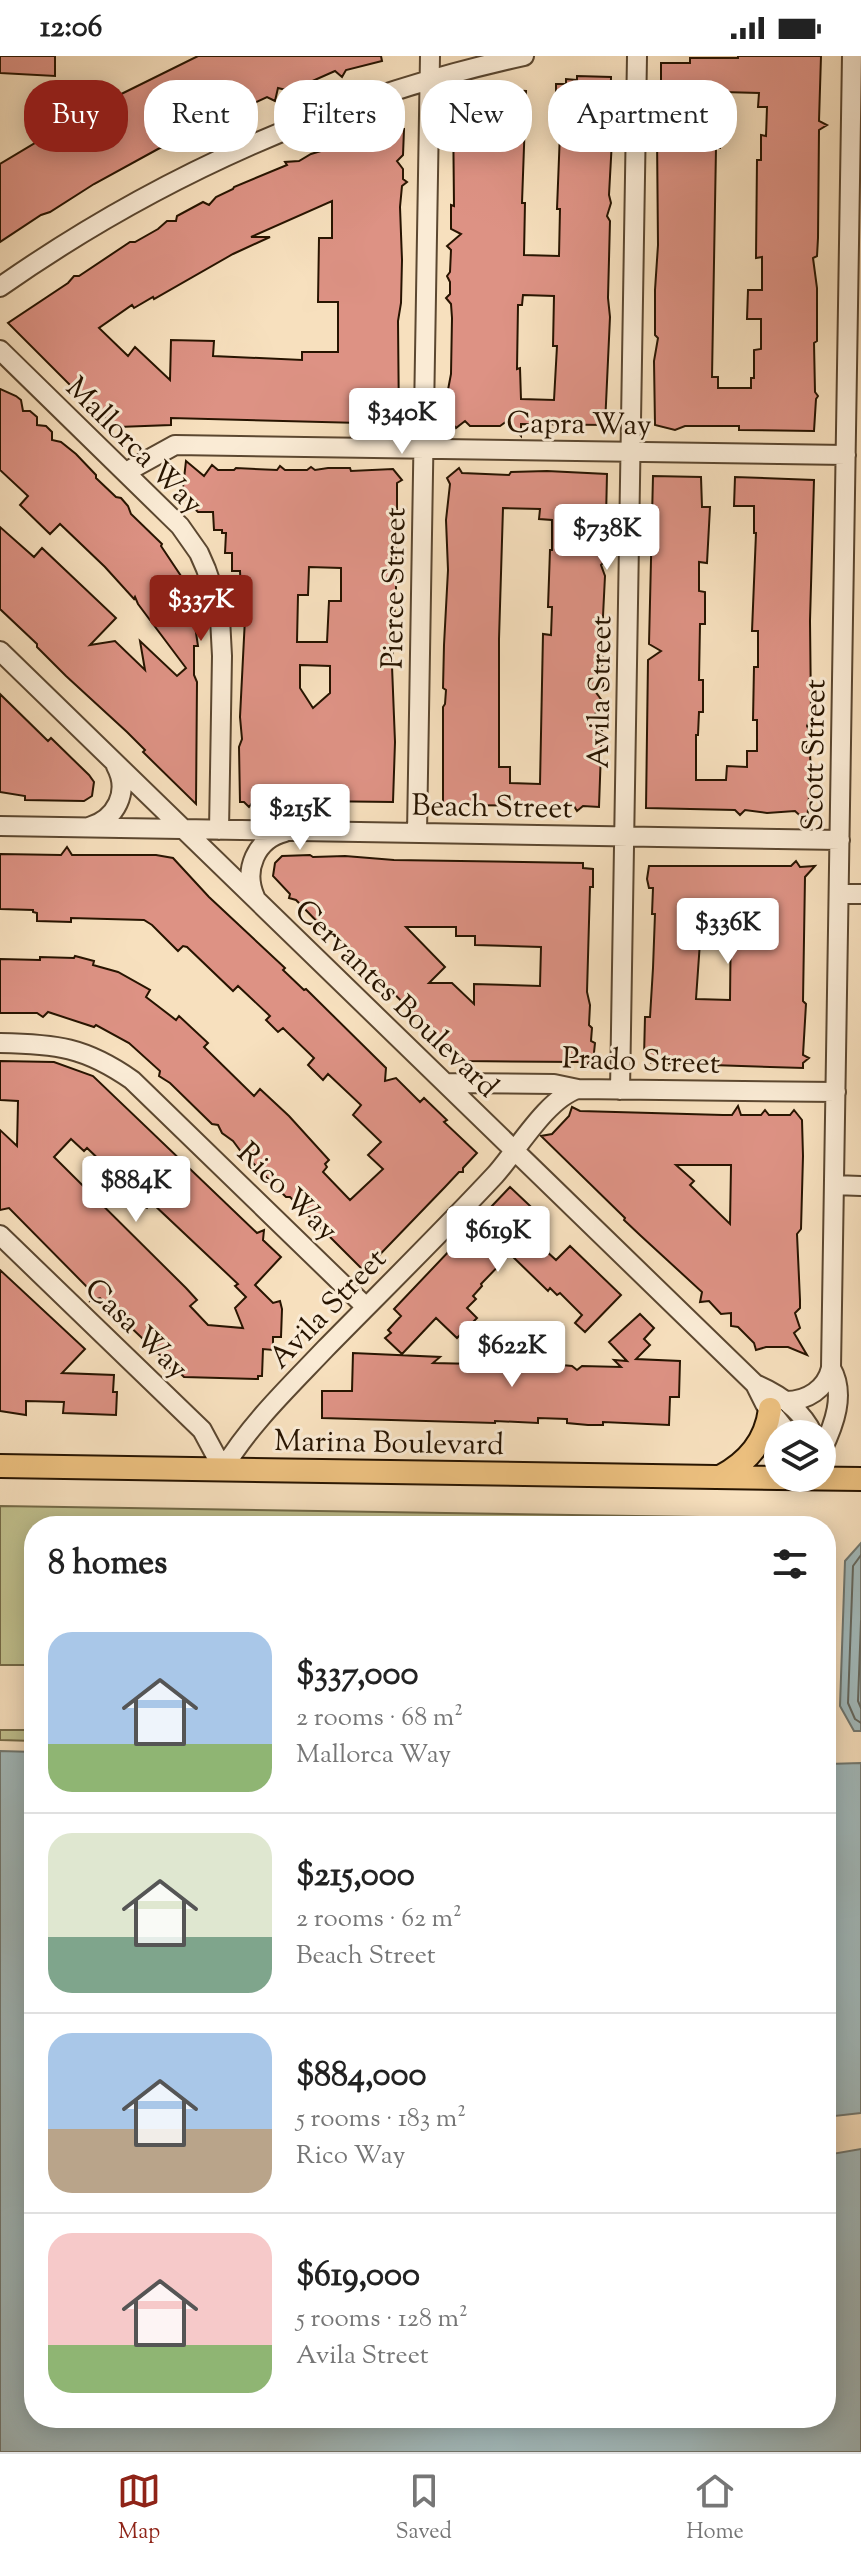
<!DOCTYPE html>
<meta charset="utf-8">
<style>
body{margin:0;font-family:"Sorts Mill Goudy",serif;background:#f2f2f2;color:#222;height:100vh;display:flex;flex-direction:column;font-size:30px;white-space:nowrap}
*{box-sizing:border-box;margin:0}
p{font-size:26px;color:#767676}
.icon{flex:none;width:44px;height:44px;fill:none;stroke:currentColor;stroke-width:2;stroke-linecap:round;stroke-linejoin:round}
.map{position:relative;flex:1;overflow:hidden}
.details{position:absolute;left:24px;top:1460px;width:812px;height:912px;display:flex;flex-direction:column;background:#fff;border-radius:32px;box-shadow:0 4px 20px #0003}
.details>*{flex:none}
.hud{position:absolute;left:24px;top:24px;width:814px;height:72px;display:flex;gap:16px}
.tools{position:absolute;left:764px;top:1364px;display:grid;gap:16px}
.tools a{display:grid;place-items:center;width:72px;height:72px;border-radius:50%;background:#fff;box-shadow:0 4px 20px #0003;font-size:40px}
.price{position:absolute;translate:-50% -68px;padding:0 18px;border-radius:8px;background:#fff;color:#222;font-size:26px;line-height:52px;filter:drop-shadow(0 2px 4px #0008)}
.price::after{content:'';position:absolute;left:50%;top:48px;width:24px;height:18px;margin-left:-12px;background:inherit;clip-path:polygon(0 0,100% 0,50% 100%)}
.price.active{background:#8f2418;color:#fff}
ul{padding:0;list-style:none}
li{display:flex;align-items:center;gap:24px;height:200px;padding:0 24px}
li+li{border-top:2px solid #e0e0e0}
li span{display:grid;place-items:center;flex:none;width:224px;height:160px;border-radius:24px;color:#555}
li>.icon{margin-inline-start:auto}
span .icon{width:96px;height:96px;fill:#fffc;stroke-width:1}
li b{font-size:34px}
h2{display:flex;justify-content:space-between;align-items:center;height:96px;padding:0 24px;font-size:34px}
.pill{padding:0 28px;border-radius:32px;background:#fff;box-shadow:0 4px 20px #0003;font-size:28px;line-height:72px}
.pill.active{background:#8f2418;color:#fff}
.status{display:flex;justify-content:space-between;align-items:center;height:56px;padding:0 40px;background:#fff;direction:ltr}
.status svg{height:22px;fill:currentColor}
.tabs{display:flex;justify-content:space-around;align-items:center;height:112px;border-top:2px solid #e0e0e0;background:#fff;font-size:22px;color:#767676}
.tabs a{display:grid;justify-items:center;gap:4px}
.tabs .active{color:#8f2418}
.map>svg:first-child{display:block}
</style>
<div class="status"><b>12:06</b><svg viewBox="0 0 49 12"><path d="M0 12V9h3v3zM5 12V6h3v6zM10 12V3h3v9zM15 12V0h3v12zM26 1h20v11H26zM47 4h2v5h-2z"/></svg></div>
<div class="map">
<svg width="861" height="2396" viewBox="0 0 861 2396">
<rect width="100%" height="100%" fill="#f7e0be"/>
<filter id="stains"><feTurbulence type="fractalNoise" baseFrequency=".0025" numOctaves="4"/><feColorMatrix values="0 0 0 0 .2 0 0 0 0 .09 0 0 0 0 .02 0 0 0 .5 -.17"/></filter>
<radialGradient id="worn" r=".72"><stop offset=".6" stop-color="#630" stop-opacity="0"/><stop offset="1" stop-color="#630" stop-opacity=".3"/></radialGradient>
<!-- green -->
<path fill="#c1c18e" stroke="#746a47" stroke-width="2" d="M 0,1450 L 768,1462 L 768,1470 L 34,1470 L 34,1609 L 0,1609 Z
M 0,1674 L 34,1674 L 34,1685 L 0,1684 Z"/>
<!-- water -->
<path fill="#a2babc" stroke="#717871" stroke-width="2" d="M 861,1487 L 861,1675 L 854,1675 L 840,1650 L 845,1505 Z
M 0,1695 L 34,1696 L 34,2362 L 826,2362 L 826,2099 L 861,2093 L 861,2396 L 0,2396 Z
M 861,1707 L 861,2057 L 826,2061 L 826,1715 L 828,1708 Z"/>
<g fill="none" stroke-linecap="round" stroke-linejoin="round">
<!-- shore -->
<path stroke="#64675e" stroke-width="2" d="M 861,1499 L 853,1510 L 848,1647 L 855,1663 L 861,1667
M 861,1565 L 858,1645 L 861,1652"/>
</g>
<!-- building -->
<path fill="#dd9284" stroke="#271400" stroke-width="2" fill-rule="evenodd" d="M 0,0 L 55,0 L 55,20 L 0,17 Z
M 198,0 L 381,0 L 382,5 L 346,14 L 342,21 L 335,15 L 290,35 L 278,32 L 275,45 L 267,41 L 158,93 L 94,128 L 50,156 L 41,159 L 0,186 L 0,108 L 97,50 Z
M 738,0 L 821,0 L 819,65 L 827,69 L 819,74 L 818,182 L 817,200 L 813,202 L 817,232 L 817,285 L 814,287 L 815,336 L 818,340 L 816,343 L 814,375 L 739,374 L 739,370 L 685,370 L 675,374 L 655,369 L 654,305 L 658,282 L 655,279 L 655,234 L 658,189 L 657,80 L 661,76 L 657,67 L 661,53 L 661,7 L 690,7 L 690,2 L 738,2 ZM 723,36 L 759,37 L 758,51 L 767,51 L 766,80 L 761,79 L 761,104 L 757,104 L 756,202 L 762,201 L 762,234 L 748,234 L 747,263 L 761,263 L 761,293 L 754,294 L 754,322 L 751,322 L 751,332 L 718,332 L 718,321 L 712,321 L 716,92 L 720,92 L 720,69 L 723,70 Z
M 577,20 L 611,21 L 610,77 L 612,84 L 609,139 L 611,147 L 607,160 L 610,165 L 608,242 L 610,261 L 605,369 L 521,368 L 521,380 L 507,365 L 500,370 L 470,370 L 465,365 L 456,372 L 453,368 L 439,366 L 449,356 L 449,341 L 447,339 L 451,318 L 452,262 L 451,248 L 446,242 L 450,238 L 450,226 L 447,220 L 450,216 L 451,194 L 447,190 L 461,178 L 451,173 L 451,149 L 454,150 L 453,49 L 464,40 L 467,45 L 490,46 L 505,34 L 526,35 L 522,147 L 525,147 L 524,199 L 559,200 L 560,153 L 557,153 L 561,51 L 556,50 L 556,28 L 566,28 L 566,23 L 577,24 ZM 523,239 L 554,240 L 553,290 L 557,290 L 554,344 L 521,343 L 520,312 L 517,313 L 518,249 L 522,249 Z
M 394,68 L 398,73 L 404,73 L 403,99 L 397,105 L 403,113 L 403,123 L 407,126 L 402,130 L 400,151 L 402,204 L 401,247 L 398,265 L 399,368 L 171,362 L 171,369 L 118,371 L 87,348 L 86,341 L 77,336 L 8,267 L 68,227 L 74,220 L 79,220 L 130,186 L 135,186 L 158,173 L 167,165 L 176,165 L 177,160 L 203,146 L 209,149 L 216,141 L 233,133 L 234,131 L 287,109 L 285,106 L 299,105 L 311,98 L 331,92 L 331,74 L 344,89 L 370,78 L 370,73 L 389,73 ZM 332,145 L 332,182 L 319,182 L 318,246 L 338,246 L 338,296 L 302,296 L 302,304 L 213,300 L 214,285 L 171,284 L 170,324 L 135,291 L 128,300 L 99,272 L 132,249 L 134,252 L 153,241 L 154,243 L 233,198 L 270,181 L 251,181 Z
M 0,333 L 16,340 L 21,344 L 23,355 L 30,355 L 37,361 L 37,369 L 46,370 L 52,376 L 52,384 L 61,386 L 76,398 L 96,419 L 96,422 L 116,441 L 121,442 L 128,450 L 131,458 L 162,488 L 161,490 L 181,520 L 180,526 L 185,533 L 196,562 L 194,563 L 198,590 L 194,590 L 194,619 L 197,626 L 196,748 L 143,696 L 145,694 L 127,676 L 66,620 L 37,591 L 37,588 L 0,553 L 0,471 L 34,501 L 42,492 L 116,562 L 90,589 L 115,585 L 145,614 L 140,585 L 177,620 L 186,612 L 138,548 L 135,541 L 134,543 L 105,511 L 60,468 L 50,478 L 20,449 L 28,440 L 0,414 Z
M 186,405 L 204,420 L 212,409 L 218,414 L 234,414 L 236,412 L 277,414 L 280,410 L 285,414 L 307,414 L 311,411 L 315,414 L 328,412 L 350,412 L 351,415 L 393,413 L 402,424 L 397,427 L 397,471 L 392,474 L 396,488 L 396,534 L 391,537 L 395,548 L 392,610 L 395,686 L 393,746 L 309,745 L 304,749 L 252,747 L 249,751 L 244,746 L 240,746 L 239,691 L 242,683 L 240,661 L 245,562 L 242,560 L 240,515 L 232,515 L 232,497 L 225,497 L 226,477 L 222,477 L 222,474 L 214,474 L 213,456 L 198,456 L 182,440 ZM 309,511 L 341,512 L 341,545 L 329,545 L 327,586 L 297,586 L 298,539 L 308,539 ZM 300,609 L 330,610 L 330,637 L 313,652 L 300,632 Z
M 459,412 L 462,417 L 509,419 L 511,416 L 547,415 L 607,418 L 606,463 L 601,467 L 605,474 L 605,485 L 601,489 L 605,496 L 604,506 L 601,509 L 605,520 L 602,580 L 607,585 L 596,594 L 604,602 L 603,608 L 594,617 L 603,623 L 603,631 L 595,635 L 603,646 L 602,651 L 594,659 L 602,666 L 599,751 L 583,750 L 577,755 L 574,750 L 443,749 L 443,651 L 445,648 L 446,634 L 443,632 L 444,589 L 448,514 L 446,464 L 450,428 L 447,422 ZM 503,452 L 540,453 L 539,463 L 552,464 L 552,494 L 550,494 L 548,551 L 552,551 L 551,579 L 543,578 L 540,728 L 510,727 L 510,711 L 499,711 L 499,583 Z
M 653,420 L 701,421 L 702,451 L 710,451 L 707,507 L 699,506 L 699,535 L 705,536 L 705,568 L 700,568 L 699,624 L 703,624 L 703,656 L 699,656 L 698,679 L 696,679 L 696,724 L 726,724 L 727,710 L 747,711 L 747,695 L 757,695 L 757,664 L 753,664 L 754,611 L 758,611 L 758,575 L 752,575 L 756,477 L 754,477 L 754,450 L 734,450 L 735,421 L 814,424 L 810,565 L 811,656 L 810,663 L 807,670 L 810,676 L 806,691 L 810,698 L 811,715 L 807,766 L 795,755 L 767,757 L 745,754 L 740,759 L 735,754 L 646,752 L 648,604 L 661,595 L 649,588 Z
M 0,638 L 48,685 L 51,682 L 89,719 L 94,726 L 92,740 L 84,745 L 25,744 L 25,740 L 0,736 Z
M 67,791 L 72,799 L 156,799 L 173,802 L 209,841 L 285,912 L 283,914 L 304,934 L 306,933 L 386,1012 L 385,1025 L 396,1022 L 420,1046 L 424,1042 L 447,1064 L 444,1066 L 477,1097 L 463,1112 L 463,1116 L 459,1116 L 445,1131 L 364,1215 L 290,1141 L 286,1141 L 282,1137 L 281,1124 L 270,1125 L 253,1107 L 252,1102 L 242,1097 L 233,1085 L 222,1077 L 218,1069 L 212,1068 L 170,1027 L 159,1020 L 160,1015 L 129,987 L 96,969 L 94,971 L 48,956 L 43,961 L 37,957 L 0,957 L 0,903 L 40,904 L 40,901 L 74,902 L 75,900 L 94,905 L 93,909 L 118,916 L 150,934 L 146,941 L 176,964 L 179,960 L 208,987 L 204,991 L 254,1040 L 260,1033 L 289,1060 L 329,1104 L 325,1108 L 327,1111 L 323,1116 L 350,1144 L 383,1113 L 368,1099 L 381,1086 L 353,1059 L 361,1049 L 328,1018 L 323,1024 L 308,1009 L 314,1002 L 283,972 L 278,976 L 266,964 L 270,960 L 238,930 L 233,935 L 187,891 L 183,890 L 178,895 L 152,869 L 144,864 L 71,862 L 71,866 L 37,865 L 37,857 L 33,856 L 33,854 L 0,853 L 0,798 L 61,799 Z
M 310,799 L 313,801 L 345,800 L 394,804 L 583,807 L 583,812 L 593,813 L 593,831 L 590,831 L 587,936 L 590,949 L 589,969 L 592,972 L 591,985 L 595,987 L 593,1006 L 589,1006 L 585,1011 L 579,1006 L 463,1005 L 458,1000 L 457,1002 L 370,913 L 362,908 L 332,881 L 296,844 L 289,842 L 290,838 L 273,820 L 275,807 L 282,800 ZM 406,871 L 456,871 L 456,880 L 475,880 L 475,889 L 541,891 L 540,930 L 474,928 L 474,948 L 452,927 L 429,927 L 445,911 Z
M 796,805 L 800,811 L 815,810 L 805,821 L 803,945 L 806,948 L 803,999 L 809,1002 L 803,1007 L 803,1012 L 651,1007 L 651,1001 L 644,1001 L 645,961 L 650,961 L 653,912 L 655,858 L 652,858 L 653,832 L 649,832 L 647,823 L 649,810 L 791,810 ZM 698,855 L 731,856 L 730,944 L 696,943 L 700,886 L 697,886 Z
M 0,1005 L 54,1006 L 93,1020 L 257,1177 L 264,1174 L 263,1184 L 281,1201 L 255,1229 L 273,1247 L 280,1245 L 282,1253 L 281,1281 L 273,1281 L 273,1294 L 263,1293 L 262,1320 L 258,1320 L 258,1323 L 184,1321 L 176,1313 L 170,1312 L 164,1303 L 100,1242 L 90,1245 L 92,1236 L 9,1152 L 0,1154 L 0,1074 L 17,1090 L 18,1045 L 0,1044 ZM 71,1083 L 84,1095 L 87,1092 L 108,1112 L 105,1115 L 147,1152 L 152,1147 L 238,1228 L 235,1230 L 246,1241 L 235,1252 L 243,1272 L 208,1269 L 190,1250 L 197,1244 L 186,1232 L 54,1101 Z
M 738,1050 L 741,1059 L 761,1059 L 765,1054 L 769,1059 L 790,1059 L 794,1054 L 802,1064 L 803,1100 L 801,1173 L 797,1178 L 800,1244 L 800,1252 L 795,1257 L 800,1272 L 794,1277 L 807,1299 L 788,1291 L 766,1291 L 756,1294 L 754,1287 L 738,1271 L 731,1270 L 731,1257 L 721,1258 L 709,1245 L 700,1246 L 702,1236 L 641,1180 L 624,1164 L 625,1162 L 541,1080 L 552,1078 L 569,1060 L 572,1051 L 580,1055 L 723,1059 L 732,1059 ZM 676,1109 L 731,1109 L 730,1168 L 690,1129 L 694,1125 Z
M 510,1131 L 545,1164 L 541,1169 L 543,1171 L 532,1182 L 556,1204 L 570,1190 L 621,1239 L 585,1276 L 575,1267 L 582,1259 L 560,1237 L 557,1239 L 550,1232 L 548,1235 L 510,1198 L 481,1228 L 482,1230 L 473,1240 L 476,1243 L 467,1252 L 477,1262 L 457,1282 L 436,1262 L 402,1298 L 385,1282 L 391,1277 L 388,1274 L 401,1260 L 394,1253 Z
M 0,1214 L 85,1293 L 62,1317 L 114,1319 L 113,1336 L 117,1336 L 116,1359 L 63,1357 L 64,1346 L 26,1345 L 26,1359 L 0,1355 Z
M 640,1258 L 654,1272 L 644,1283 L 650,1289 L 636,1303 L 680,1305 L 679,1341 L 670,1341 L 669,1369 L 603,1366 L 603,1369 L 588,1369 L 567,1367 L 567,1363 L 538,1362 L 538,1367 L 495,1365 L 495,1367 L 322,1362 L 322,1335 L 352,1335 L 353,1297 L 440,1301 L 433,1307 L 477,1308 L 477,1312 L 516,1314 L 516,1310 L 548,1311 L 551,1308 L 572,1310 L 577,1314 L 582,1310 L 621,1311 L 614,1304 L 627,1305 L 609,1286 Z"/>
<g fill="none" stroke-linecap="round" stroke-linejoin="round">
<defs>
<path id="minor" d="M 0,231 C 158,120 336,41 524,0
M 0,294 L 180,470 L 199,497 L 206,513 L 217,545 L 220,562 L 222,600 L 219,774
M 126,416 L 175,389 L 846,399
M 0,595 L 755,1328 L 765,1348 L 789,1378
M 0,770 L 840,784
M 89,771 C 116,763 130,736 116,710
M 417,777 L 430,0
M 839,838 L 861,838
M 255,841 C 243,814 256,783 285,776
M 0,987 C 56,988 85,991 132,1024 L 366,1251
M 445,1027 L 554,1028 L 578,1033 L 836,1036
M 620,1034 L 637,0
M 834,1129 L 861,1130
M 0,1179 L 202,1374 L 223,1413
M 755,1328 C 779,1338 801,1353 813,1378
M 786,1345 C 807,1345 826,1333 831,1312
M 822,1394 C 834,1369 846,1338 831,1312 L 852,0
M 223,1413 C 250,1368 289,1331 325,1293 C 382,1235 440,1178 495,1119 C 516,1096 547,1042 578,1033"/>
<path id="major" d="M 0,1410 L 778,1422
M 720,1421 C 748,1406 766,1385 770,1353
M 779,1422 L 861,1423"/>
</defs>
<!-- minor casing -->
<use href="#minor" stroke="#5b4730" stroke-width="22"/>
<!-- major casing -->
<use href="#major" stroke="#271400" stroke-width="26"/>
<!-- minor -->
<use href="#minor" stroke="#faebd5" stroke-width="18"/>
<!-- major -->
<use href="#major" stroke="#ecc07f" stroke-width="22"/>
</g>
<g text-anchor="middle" stroke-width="6" stroke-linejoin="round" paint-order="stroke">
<!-- street labels -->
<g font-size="30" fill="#271400" stroke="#faebd5">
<text transform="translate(579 367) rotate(1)" y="10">Capra Way</text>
<text transform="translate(135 389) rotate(45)" y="10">Mallorca Way</text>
<text transform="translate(393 532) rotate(-89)" y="10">Pierce Street</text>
<text transform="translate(599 636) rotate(-89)" y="10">Avila Street</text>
<text transform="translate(813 699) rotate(-89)" y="10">Scott Street</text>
<text transform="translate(492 750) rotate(1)" y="10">Beach Street</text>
<text transform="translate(397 942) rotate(44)" y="10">Cervantes Boulevard</text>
<text transform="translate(641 1004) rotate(2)" y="10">Prado Street</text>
<text transform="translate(288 1135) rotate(44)" y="10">Rico Way</text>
<text transform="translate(327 1252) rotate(-46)" y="10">Avila Street</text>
<text transform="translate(137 1272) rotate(44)" y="10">Casa Way</text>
<text transform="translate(389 1386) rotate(1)" y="10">Marina Boulevard</text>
</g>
</g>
<rect width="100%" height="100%" filter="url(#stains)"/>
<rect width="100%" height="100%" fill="url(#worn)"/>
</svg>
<div class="tools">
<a><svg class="icon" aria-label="layers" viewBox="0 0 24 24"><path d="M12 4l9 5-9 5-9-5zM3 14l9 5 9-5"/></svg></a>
</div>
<b class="price" style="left:402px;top:400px">$340K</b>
<b class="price" style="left:607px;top:516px">$738K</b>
<b class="price active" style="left:201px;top:587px">$337K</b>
<b class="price" style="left:300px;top:796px">$215K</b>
<b class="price" style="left:728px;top:910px">$336K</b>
<b class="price" style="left:136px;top:1168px">$884K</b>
<b class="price" style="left:498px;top:1218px">$619K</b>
<b class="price" style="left:512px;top:1333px">$622K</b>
<div class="hud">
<a class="pill active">Buy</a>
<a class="pill">Rent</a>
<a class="pill">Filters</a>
<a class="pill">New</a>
<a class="pill">Apartment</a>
</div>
<section class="details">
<h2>8 homes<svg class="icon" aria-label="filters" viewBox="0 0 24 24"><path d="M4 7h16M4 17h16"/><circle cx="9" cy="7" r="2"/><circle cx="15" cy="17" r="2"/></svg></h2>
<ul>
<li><span style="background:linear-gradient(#a9c7e8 70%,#8fb573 0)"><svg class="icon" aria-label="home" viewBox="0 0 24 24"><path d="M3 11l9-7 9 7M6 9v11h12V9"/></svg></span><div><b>$337,000</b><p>2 rooms · 68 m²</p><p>Mallorca Way</p></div></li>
<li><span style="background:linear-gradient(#dfe7d0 65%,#7fa58c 0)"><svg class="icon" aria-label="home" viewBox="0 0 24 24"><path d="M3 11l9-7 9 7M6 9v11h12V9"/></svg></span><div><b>$215,000</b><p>2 rooms · 62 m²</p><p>Beach Street</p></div></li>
<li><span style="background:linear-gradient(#a9c7e8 60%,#b9a48a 0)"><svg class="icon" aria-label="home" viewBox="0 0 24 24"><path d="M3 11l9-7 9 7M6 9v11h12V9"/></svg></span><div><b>$884,000</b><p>5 rooms · 183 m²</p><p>Rico Way</p></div></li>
<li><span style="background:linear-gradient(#f6c9c9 70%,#8fb573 0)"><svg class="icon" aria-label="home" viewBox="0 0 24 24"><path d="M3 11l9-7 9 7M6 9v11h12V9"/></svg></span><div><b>$619,000</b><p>5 rooms · 128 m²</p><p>Avila Street</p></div></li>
</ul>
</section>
</div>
<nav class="tabs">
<a class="active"><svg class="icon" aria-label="map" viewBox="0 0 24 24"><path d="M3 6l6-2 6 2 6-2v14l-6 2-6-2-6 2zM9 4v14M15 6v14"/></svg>Map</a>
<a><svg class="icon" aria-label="saved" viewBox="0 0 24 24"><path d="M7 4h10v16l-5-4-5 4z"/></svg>Saved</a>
<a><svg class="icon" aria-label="home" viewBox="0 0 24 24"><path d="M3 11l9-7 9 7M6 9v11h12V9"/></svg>Home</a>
</nav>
